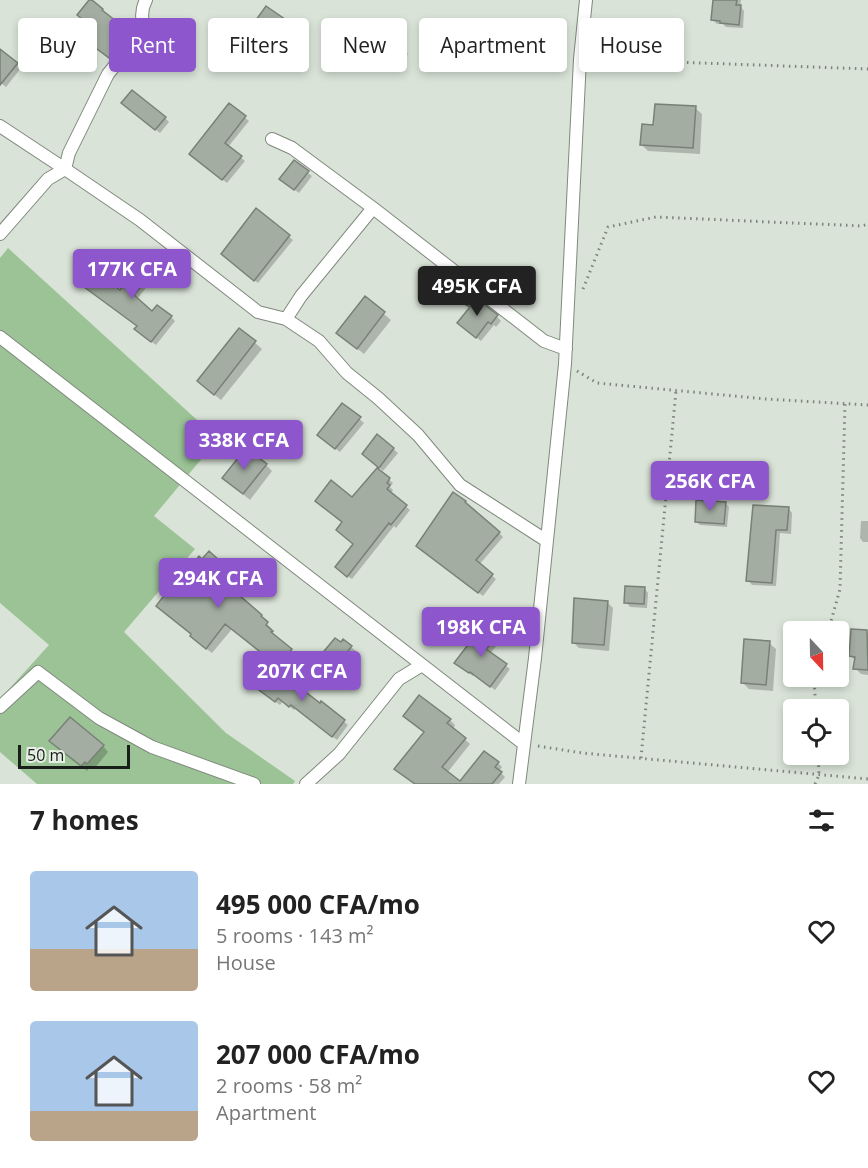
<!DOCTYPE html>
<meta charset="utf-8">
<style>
body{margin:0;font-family:"Open Sans",sans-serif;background:#f6f6f6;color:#222;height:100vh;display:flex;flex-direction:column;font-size:22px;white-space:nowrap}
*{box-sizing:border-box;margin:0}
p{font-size:20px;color:#767676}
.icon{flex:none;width:33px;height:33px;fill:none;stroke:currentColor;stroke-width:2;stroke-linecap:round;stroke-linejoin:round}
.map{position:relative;height:784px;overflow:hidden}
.side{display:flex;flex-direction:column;background:#fff;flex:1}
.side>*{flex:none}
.top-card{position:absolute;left:18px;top:18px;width:832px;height:54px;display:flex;gap:12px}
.needle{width:39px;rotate:158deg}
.controls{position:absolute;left:783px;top:621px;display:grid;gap:12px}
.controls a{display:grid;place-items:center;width:66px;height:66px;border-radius:6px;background:#fff;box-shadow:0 3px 9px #0003;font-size:30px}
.scale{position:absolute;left:18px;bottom:15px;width:112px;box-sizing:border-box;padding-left:6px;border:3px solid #1a1e1a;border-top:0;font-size:16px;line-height:21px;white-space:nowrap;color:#1a1e1a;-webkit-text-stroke:4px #e6f0e4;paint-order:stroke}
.price{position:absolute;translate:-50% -51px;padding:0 14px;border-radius:6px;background:#8e56cd;color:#fff;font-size:20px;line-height:39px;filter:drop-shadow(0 2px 3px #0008)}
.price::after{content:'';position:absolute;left:50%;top:36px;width:18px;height:14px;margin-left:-9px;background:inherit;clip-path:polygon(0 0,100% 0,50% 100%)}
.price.selected{background:#222;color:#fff}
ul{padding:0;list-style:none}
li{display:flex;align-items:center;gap:18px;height:150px;padding:0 30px}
li span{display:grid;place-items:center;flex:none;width:168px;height:120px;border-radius:6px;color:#555}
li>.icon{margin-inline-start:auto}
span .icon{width:72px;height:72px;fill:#fffc;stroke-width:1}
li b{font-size:26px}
h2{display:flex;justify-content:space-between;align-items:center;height:72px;padding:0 30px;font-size:26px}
.pill{padding:0 21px;border-radius:6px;background:#fff;box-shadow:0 3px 9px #0003;font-size:21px;line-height:54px}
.pill.selected{background:#8e56cd;color:#fff}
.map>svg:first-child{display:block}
</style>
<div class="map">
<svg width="868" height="784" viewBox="0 0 868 784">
<rect width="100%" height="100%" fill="#d9e3d7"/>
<!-- green -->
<path fill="#9bc396" d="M 8,248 L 218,439 L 154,516 L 195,549 L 124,632 L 226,733 L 295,781 L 293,784 L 37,784 L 0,752 L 0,699 L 49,645 L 0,603 L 0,258 Z"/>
<!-- shadow -->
<path fill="#0003" d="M 715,0 L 741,0 L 740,6 L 744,11 L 743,28 L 726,27 L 723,24 L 717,24 L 713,20 Z
M 266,8 L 302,32 L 308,38 L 295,57 L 260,34 L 253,27 Z
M 102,10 L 135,39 L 116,63 L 92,44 Z
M 404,50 L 408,54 L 397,68 L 379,54 Z
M 0,51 L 21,68 L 6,87 L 0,82 Z
M 229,105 L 249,121 L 228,147 L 245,161 L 227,183 L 195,158 Z
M 127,107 L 165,118 L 169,122 L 160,133 Z
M 695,108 L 702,114 L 700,154 L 648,151 L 642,145 L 655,126 Z
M 294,162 L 312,176 L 299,193 L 285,183 Z
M 256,210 L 293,240 L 258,283 L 226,257 Z
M 148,256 L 162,268 L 137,299 L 152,313 L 171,317 L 175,321 L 156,345 L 140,333 L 120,292 Z
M 365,298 L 391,320 L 364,354 L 345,339 Z
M 497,317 L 501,321 L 496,327 L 494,325 L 481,341 L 463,327 Z
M 240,330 L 262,349 L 221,400 L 206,388 Z
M 343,405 L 364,423 L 340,452 L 323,439 Z
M 378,436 L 398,453 L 383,471 L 368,458 Z
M 266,465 L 272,471 L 250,500 L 224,478 Z
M 377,470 L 393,483 L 390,487 L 393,490 L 391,494 L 410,510 L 396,528 L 394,526 L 352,579 L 340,571 L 354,544 L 343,523 L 352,500 Z
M 725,503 L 729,507 L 727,527 L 700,525 L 696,522 Z
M 788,508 L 792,513 L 791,534 L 780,533 L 776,586 L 752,585 L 748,580 L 750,550 Z
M 861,521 L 868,521 L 868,542 L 863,542 L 860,538 Z
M 499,533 L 503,537 L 479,565 L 496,579 L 483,596 L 422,550 Z
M 227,569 L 233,575 L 229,579 L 236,586 L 235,587 L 239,591 L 236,595 L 267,621 L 266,623 L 272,629 L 271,631 L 278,638 L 277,639 L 297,656 L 285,671 L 232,629 L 212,653 L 197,642 L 193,634 L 164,612 Z
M 644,588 L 648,593 L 647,608 L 630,607 L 626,602 Z
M 607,602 L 613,608 L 609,651 L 579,648 L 573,642 Z
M 866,632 L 868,634 L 868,675 L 861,674 L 855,668 L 856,661 L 851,656 Z
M 496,637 L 500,641 L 490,654 L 510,669 L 495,690 L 475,675 L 473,676 L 460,667 Z
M 343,641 L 356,651 L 335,677 L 321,666 Z
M 769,643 L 776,649 L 773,691 L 749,689 L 742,682 Z
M 265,694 L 320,705 L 321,703 L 348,725 L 337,740 L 296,708 L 294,710 L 283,701 L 280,705 Z
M 450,720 L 455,725 L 453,729 L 470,744 L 447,773 L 461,784 L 415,784 L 396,769 Z
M 103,746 L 108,752 L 94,769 L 91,766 L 87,771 L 57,747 Z
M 498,763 L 502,767 L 499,771 L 505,777 L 499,784 L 468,784 Z"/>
<!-- building -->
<path fill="#a3ada1" stroke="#788176" stroke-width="1.5" d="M 89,0 L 92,0 L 103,9 L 102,10 L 130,32 L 109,58 L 84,39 L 93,28 L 77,15 Z
M 713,0 L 737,0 L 736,5 L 741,5 L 739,25 L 720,23 L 720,21 L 711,20 Z
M 266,6 L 302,31 L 288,52 L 251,27 Z
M 385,34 L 405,49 L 392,64 L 373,50 Z
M 0,49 L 18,63 L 0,85 Z
M 132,90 L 166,117 L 155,130 L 121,103 Z
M 229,103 L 246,116 L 225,143 L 242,156 L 222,180 L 189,154 Z
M 655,104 L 696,106 L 693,148 L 640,145 L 642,124 L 653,125 Z
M 294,160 L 309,171 L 294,190 L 279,179 Z
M 256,208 L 290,235 L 254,281 L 221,254 Z
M 148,254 L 159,263 L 134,295 L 152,311 L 157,305 L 172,316 L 151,342 L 134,329 L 137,326 L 84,287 L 97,272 L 120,290 Z
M 365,296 L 385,312 L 357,349 L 336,333 Z
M 473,296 L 498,315 L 491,324 L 488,322 L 476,338 L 457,323 L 470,307 L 466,305 Z
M 239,328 L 256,341 L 214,395 L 197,381 Z
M 342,403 L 361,417 L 335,449 L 317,435 Z
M 377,434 L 394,448 L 379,468 L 362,454 Z
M 246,448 L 267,464 L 243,494 L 222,478 Z
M 377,468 L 390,478 L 387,483 L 390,485 L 387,489 L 407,505 L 391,525 L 389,523 L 347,577 L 335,567 L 353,544 L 336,530 L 342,522 L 315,501 L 331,480 L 352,497 Z
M 453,492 L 466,501 L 465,502 L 500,532 L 476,560 L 493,574 L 478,593 L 416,546 Z
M 696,500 L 726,502 L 724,524 L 695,522 Z
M 753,505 L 789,507 L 787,530 L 776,530 L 772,583 L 746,581 Z
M 209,551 L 228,568 L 224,573 L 232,579 L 230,581 L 234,584 L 231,588 L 262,615 L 261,616 L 268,622 L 266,625 L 273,631 L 271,632 L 292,649 L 278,666 L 225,624 L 206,649 L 190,636 L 191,634 L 156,606 L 172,585 L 174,586 L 199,556 L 202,559 Z
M 625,586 L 645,587 L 644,604 L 624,603 Z
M 574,598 L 608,601 L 604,645 L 572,643 Z
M 483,625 L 497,636 L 486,649 L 507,664 L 490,687 L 470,672 L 469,673 L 454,663 Z
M 851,629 L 867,630 L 868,670 L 853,669 L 855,657 L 849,656 Z
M 335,638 L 341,642 L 343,639 L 352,646 L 330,674 L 315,662 Z
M 744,639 L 770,641 L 766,685 L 741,683 Z
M 276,669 L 320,703 L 321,701 L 345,720 L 332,737 L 291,705 L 289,707 L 278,698 L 275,702 L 259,690 Z
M 419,695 L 451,719 L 447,723 L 466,738 L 442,767 L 460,781 L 484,751 L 499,762 L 495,767 L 502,772 L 492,784 L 415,784 L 394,769 L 424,732 L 403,716 Z
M 70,717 L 104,745 L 87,764 L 85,762 L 81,766 L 49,741 Z"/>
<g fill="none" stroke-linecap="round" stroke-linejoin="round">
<defs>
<path id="street" d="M 0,126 L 65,169 L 140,220 L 258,312 L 286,319 L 319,341 L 347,373 L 378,398 L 418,435 L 460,485 L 547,541
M 272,139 L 292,148 L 373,208 L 544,341 L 566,349
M 0,234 L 48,179 L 65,169 L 69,153 L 108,74 L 126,52 L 139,43 L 145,33 C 142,21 140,11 146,0
M 286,319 L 301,296 L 373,208
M 0,337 L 524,744
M 0,707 L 38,672 L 99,718 L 152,747 L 254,784
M 306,784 L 339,754 L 399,679 L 422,665
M 519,784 L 535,658 L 565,364 L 580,59 L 586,0"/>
</defs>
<!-- street casing -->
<use href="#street" stroke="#80897e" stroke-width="14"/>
<!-- path -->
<path stroke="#7d847c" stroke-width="3" stroke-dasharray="1.5 4.5" stroke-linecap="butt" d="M 591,59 L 868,69
M 583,289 L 608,227 L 656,217 L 862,226 L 868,224
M 577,371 L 597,383 L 766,399 L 868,405
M 828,632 L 840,589 L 845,404
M 815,676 L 814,680 L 816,710
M 538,746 L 582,753 L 868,779
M 641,758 L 676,391
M 815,784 L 819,775 L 818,754"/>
<!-- street -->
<use href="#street" stroke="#fff" stroke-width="12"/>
</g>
</svg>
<div class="controls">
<a><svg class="needle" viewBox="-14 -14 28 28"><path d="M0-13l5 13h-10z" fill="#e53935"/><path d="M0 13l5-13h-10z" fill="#767676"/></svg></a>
<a><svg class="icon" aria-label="locate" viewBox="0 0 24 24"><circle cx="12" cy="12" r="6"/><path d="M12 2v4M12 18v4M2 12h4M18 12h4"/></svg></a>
</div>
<div class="scale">50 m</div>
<b class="price" style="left:132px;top:300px">177K CFA</b>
<b class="price selected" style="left:477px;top:317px">495K CFA</b>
<b class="price" style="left:244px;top:471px">338K CFA</b>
<b class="price" style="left:710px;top:512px">256K CFA</b>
<b class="price" style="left:218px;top:609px">294K CFA</b>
<b class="price" style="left:481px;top:658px">198K CFA</b>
<b class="price" style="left:302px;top:702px">207K CFA</b>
<div class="top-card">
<a class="pill">Buy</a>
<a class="pill selected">Rent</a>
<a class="pill">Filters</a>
<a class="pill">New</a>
<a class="pill">Apartment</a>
<a class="pill">House</a>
</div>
</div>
<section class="side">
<h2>7 homes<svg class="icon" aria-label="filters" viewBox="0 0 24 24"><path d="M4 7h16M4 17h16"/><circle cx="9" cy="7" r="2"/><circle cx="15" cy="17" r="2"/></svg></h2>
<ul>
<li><span style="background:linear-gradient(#a9c7e8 65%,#b9a48a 0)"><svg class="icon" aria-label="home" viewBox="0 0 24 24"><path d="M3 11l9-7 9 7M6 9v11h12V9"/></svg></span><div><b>495 000 CFA/mo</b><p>5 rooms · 143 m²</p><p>House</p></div><svg class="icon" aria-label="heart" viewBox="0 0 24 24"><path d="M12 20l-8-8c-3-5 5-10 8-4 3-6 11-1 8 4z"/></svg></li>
<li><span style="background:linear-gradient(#a9c7e8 75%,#b9a48a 0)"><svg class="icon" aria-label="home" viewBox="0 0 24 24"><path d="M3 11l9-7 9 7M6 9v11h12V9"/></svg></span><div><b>207 000 CFA/mo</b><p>2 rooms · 58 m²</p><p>Apartment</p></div><svg class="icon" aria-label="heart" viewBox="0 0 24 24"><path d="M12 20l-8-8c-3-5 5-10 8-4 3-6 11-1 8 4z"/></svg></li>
</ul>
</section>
